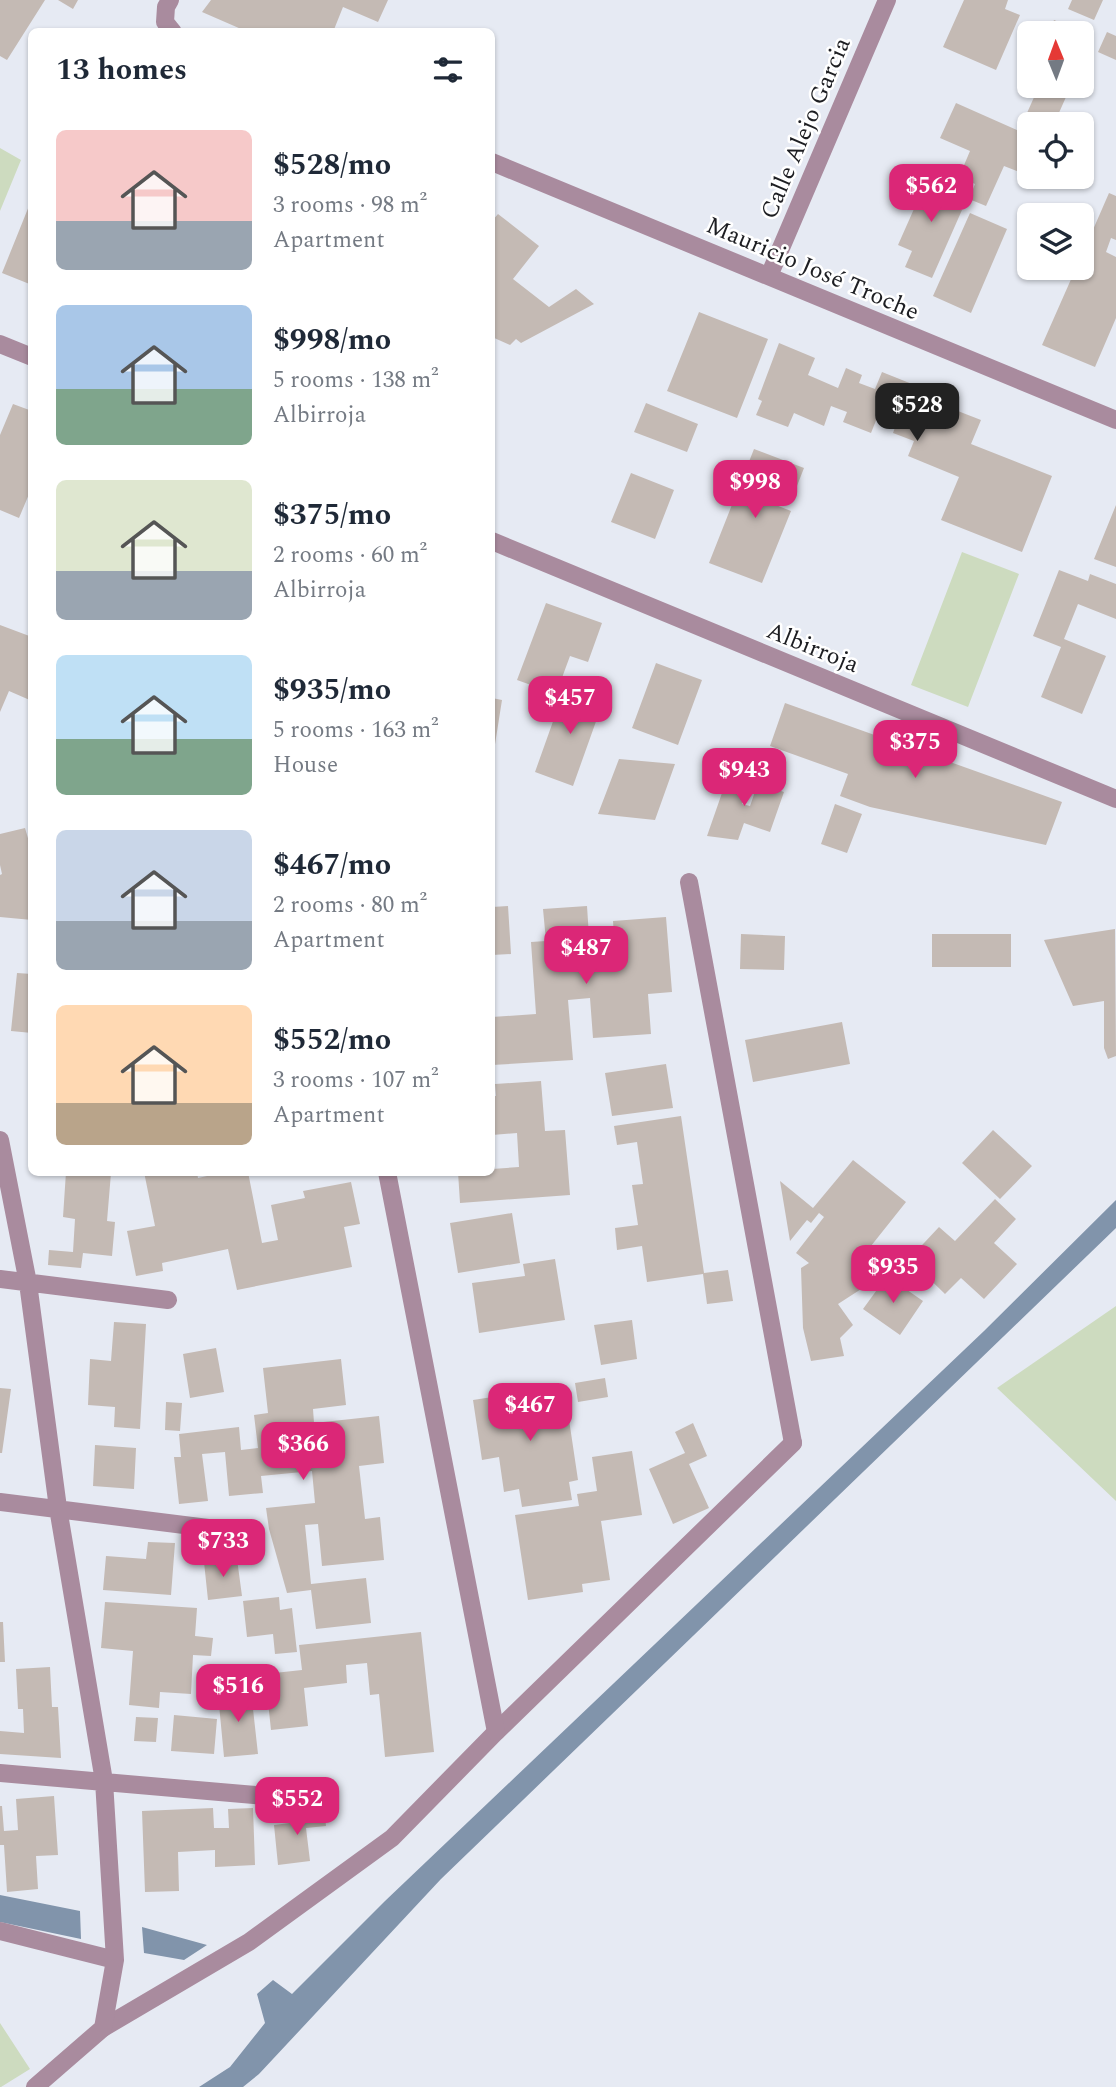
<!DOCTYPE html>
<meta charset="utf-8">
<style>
body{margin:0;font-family:Spectral,serif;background:#f6f6f7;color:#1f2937;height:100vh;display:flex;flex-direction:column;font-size:26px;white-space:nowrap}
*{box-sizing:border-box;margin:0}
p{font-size:23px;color:#747a83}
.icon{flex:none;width:38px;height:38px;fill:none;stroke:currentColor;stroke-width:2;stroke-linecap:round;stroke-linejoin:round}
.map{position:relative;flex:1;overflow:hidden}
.sheet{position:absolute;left:28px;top:28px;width:467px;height:1148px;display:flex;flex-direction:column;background:#fff;border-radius:10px;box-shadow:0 2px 5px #0004}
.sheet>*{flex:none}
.needle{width:46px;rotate:359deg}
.controls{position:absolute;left:1017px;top:21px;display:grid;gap:14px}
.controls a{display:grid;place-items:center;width:77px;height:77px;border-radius:10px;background:#fff;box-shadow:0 2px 5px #0004;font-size:35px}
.price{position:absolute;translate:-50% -60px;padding:0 16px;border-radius:14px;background:#db2777;color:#fff;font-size:23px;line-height:46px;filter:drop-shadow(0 2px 4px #0008)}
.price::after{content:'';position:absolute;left:50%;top:42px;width:21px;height:16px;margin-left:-10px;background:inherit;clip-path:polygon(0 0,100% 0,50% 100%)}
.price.current{background:#222;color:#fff}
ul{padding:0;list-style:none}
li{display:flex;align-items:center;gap:21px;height:175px;padding:0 28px}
li span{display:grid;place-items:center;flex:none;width:196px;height:140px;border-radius:10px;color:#555}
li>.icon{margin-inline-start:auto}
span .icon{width:84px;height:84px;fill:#fffc;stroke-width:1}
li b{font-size:30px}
h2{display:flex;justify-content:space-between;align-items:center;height:84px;padding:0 28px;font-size:30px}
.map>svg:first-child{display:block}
</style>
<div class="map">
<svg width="1116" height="2087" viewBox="0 0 1116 2087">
<rect width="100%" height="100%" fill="#e6eaf3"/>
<!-- green -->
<path fill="#cddbbf" d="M 0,148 L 21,160 L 0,211 Z
M 962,552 L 1019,574 L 968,707 L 911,685 Z
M 1116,1306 L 1116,1501 L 997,1388 Z
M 0,2023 L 30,2069 L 1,2087 L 0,2087 Z"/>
<!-- water -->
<path fill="#8194ab" d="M 1116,1200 L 1116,1228 L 441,1879 L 259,2074 L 243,2087 L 199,2087 L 230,2067 L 265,2023 L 257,1994 L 273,1980 L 292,1994 L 385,1901 L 984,1331 Z
M 0,1895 L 80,1911 L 81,1939 L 0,1922 Z
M 142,1927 L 207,1945 L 184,1960 L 144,1953 Z"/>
<!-- building -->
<path fill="#c4bab4" d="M 0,0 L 45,0 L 7,60 L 0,56 Z
M 58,0 L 78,0 L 73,9 Z
M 211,0 L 388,0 L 378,22 L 343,7 L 333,32 L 248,32 L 202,12 Z
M 964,0 L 1008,0 L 1005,9 L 1020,15 L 996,70 L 943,47 Z
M 1072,0 L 1103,0 L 1094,20 L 1068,9 Z
M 1054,20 L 1084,33 L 1049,33 Z
M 1107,32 L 1116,36 L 1116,60 L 1098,52 Z
M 1039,86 L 1066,97 L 1054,124 L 1029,124 L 1029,176 L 1004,166 L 986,206 L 969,199 L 975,184 L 959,177 L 970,151 L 940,138 L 956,103 L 1019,131 Z
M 933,166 L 957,176 L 945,203 L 962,210 L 932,278 L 905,267 L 912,251 L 898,245 Z
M 1109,193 L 1116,196 L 1116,240 L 1111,238 L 1106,252 L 1116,257 L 1116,318 L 1095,367 L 1042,345 L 1076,268 L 1082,268 L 1082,255 Z
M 31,201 L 32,201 L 32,285 L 2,273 Z
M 970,213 L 1007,229 L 971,313 L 933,296 Z
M 498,214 L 539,246 L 513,279 L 549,307 L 576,289 L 594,304 L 521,343 L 516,339 L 510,345 L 492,337 L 492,221 Z
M 699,312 L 768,339 L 737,418 L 667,391 Z
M 779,343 L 815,358 L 808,375 L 838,388 L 846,368 L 862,375 L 859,383 L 875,389 L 882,372 L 912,384 L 909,392 L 981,420 L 971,444 L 1052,476 L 1022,552 L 941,520 L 959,477 L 908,456 L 914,441 L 893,433 L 898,419 L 879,413 L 871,433 L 843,422 L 847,412 L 831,406 L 824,426 L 794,413 L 788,427 L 756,415 L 762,401 L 758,399 Z
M 646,403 L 698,424 L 687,452 L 634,432 Z
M 13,404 L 32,411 L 32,487 L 19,518 L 0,510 L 0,435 Z
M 754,449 L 804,468 L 795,491 L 760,477 L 753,496 L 791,511 L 762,583 L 709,563 Z
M 631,473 L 674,490 L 655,539 L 611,522 Z
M 1116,505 L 1116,567 L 1094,559 Z
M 1059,570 L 1088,581 L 1090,574 L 1116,584 L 1116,619 L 1078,604 L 1064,639 L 1106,656 L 1082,714 L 1041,697 L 1061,647 L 1033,636 Z
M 546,603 L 602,623 L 588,662 L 570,656 L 556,694 L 517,680 Z
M 0,625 L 32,637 L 32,701 L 9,691 L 0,712 Z
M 656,663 L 702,680 L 678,745 L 632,728 Z
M 566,685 L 604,699 L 573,786 L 535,772 Z
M 492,698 L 502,700 L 493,757 L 492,756 Z
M 785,703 L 1062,802 L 1046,845 L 870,807 L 840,796 L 848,774 L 770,746 Z
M 619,759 L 675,764 L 655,820 L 598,814 Z
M 730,770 L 751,778 L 742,804 L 750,806 L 758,783 L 784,792 L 770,832 L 744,823 L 738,840 L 707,836 Z
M 835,804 L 862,814 L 847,853 L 821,844 Z
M 25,828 L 32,852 L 32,920 L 0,917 L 0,875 L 2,874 L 0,865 L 0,834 Z
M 508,906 L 511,954 L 492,955 L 492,907 Z
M 587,906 L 590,952 L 615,950 L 613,921 L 666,917 L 672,992 L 648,994 L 651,1034 L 593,1038 L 590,998 L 568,1000 L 573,1060 L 492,1065 L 492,1017 L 536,1014 L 531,942 L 546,941 L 543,909 Z
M 1115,929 L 1116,1056 L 1108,1059 L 1104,1048 L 1104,1001 L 1073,1006 L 1044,940 Z
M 741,934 L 785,936 L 784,970 L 740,969 Z
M 932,934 L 1011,934 L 1011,967 L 932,967 Z
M 17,973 L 32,974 L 32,1033 L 11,1031 Z
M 842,1022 L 850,1064 L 753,1082 L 745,1040 Z
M 666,1064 L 673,1108 L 612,1116 L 605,1073 Z
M 541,1081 L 545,1131 L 565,1130 L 570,1195 L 460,1203 L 458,1172 L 492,1172 L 492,1169 L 519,1167 L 517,1133 L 492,1135 L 492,1096 L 496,1096 L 495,1084 Z
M 681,1116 L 704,1273 L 728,1270 L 733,1301 L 707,1304 L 703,1274 L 647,1282 L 642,1246 L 617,1250 L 615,1228 L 638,1225 L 632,1185 L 643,1184 L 637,1142 L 617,1145 L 614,1126 Z
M 993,1130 L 1032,1166 L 1000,1199 L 962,1163 Z
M 853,1160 L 906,1202 L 867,1251 L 889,1271 L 838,1304 L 853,1325 L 840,1338 L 844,1356 L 811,1361 L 803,1328 L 801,1268 L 809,1263 L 796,1253 L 824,1217 L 819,1213 L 811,1223 L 807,1220 L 790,1241 L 780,1181 L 813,1208 Z
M 66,1172 L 111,1173 L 107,1221 L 115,1222 L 112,1256 L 83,1253 L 81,1268 L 48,1265 L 49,1250 L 73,1252 L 75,1219 L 63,1217 Z
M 144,1172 L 197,1172 L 198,1178 L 225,1172 L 248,1172 L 262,1243 L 278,1240 L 271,1205 L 305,1198 L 303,1191 L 351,1182 L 360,1224 L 344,1227 L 352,1267 L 237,1290 L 228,1249 L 162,1263 L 163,1271 L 136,1276 L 127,1231 L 155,1226 Z
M 995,1199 L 1016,1219 L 994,1243 L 1017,1264 L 984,1299 L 961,1278 L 945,1294 L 909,1259 L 939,1227 L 955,1241 Z
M 512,1213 L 520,1263 L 458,1273 L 450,1223 Z
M 555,1259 L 565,1320 L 479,1333 L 472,1283 L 525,1276 L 523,1264 Z
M 887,1276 L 923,1301 L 900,1335 L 863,1309 Z
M 632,1320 L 637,1359 L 601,1365 L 594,1325 Z
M 114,1322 L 146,1324 L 140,1429 L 114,1427 L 115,1407 L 88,1405 L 90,1359 L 111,1361 Z
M 216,1348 L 224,1392 L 190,1398 L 183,1354 Z
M 341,1359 L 346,1405 L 313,1409 L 314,1423 L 379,1416 L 384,1463 L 359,1466 L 365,1519 L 380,1517 L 384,1560 L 322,1566 L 318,1524 L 305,1525 L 311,1584 L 366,1578 L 371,1623 L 316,1629 L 311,1590 L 287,1593 L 269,1529 L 266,1508 L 315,1503 L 312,1471 L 261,1476 L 263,1493 L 229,1496 L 225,1452 L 202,1454 L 208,1501 L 179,1504 L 174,1457 L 181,1457 L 179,1434 L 239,1427 L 241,1450 L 258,1448 L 254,1415 L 268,1413 L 263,1368 Z
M 605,1378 L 608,1397 L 578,1402 L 575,1383 Z
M 564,1386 L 578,1480 L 569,1482 L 572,1500 L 522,1507 L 519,1489 L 504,1492 L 499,1457 L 482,1460 L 473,1400 Z
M 0,1388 L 11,1389 L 2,1453 L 0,1453 Z
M 166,1402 L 182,1403 L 180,1431 L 165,1430 Z
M 693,1423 L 707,1456 L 689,1464 L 709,1508 L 673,1524 L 649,1469 L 685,1453 L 675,1432 Z
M 95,1445 L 136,1448 L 134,1489 L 93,1486 Z
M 632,1451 L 642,1515 L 601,1521 L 610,1580 L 582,1584 L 583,1592 L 528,1600 L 515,1515 L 579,1506 L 577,1494 L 597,1491 L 592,1457 Z
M 148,1542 L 175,1543 L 171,1595 L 103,1590 L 106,1556 L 146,1559 Z
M 237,1559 L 242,1596 L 208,1600 L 204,1562 Z
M 279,1597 L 280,1610 L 292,1608 L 297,1652 L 275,1654 L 273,1634 L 247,1637 L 243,1601 Z
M 105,1602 L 197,1608 L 195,1636 L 213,1638 L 211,1656 L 193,1655 L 191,1694 L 160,1692 L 159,1708 L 129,1705 L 133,1651 L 101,1648 Z
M 0,1622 L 3,1622 L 5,1662 L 0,1662 Z
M 421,1632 L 434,1752 L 385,1757 L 379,1694 L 370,1695 L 367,1663 L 346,1665 L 347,1683 L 304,1688 L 308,1726 L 271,1730 L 265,1674 L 302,1670 L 299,1645 Z
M 50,1667 L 52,1707 L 58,1707 L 61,1758 L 0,1754 L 0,1731 L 24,1733 L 23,1709 L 18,1709 L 16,1669 Z
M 251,1691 L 258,1754 L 224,1757 L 218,1694 Z
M 174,1715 L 217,1719 L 214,1754 L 171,1751 Z
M 136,1717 L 158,1718 L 156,1742 L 134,1741 Z
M 54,1796 L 58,1855 L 36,1856 L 38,1889 L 7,1892 L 4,1845 L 0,1845 L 0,1806 L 2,1806 L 4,1831 L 18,1830 L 16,1799 Z
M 324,1807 L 326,1826 L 306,1828 L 310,1861 L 278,1865 L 274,1825 L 306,1821 L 304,1809 Z
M 213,1808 L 214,1828 L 229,1828 L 228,1809 L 253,1808 L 255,1865 L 215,1867 L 215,1850 L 178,1852 L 179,1891 L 145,1892 L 142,1811 Z"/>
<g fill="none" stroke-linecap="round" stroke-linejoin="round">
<!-- service -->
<path stroke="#a98b9e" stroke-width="18" d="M 103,2028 L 249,1942 L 392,1838 L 496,1732 L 793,1443"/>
<!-- minor -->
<path stroke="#a98b9e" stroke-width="18" d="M 170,0 L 166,7 L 165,22 L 173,32
M 492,162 L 1116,420
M 769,276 L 887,0
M 0,344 L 32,357
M 492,541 L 1116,799
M 689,882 L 793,1443
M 0,1140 L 28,1283 L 58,1508 L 104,1781 L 115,1960 L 103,2028 L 35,2087
M 387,1172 L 496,1732
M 0,1279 L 168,1300
M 0,1502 L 216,1529
M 0,1773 L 278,1797
M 0,1931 L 115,1960"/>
</g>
<g text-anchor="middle" stroke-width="5" stroke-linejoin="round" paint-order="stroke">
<!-- street labels -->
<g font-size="24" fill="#1d1e22" stroke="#fff">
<text transform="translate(805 128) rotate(-67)" y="8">Calle Alejo Garcia</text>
<text transform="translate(813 268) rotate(23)" y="8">Mauricio José Troche</text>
<text transform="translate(813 647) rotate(22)" y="8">Albirroja</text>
</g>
</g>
</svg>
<div class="controls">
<a><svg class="needle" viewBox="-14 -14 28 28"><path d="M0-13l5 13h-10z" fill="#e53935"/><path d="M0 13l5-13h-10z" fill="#747a83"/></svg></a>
<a><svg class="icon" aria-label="locate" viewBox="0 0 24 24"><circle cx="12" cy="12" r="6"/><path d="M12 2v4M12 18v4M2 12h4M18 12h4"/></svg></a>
<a><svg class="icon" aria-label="layers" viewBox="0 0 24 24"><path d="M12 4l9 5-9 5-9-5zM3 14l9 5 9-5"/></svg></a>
</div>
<b class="price" style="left:931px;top:224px">$562</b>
<b class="price current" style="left:917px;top:443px">$528</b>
<b class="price" style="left:755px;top:520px">$998</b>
<b class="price" style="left:570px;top:736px">$457</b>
<b class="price" style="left:915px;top:780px">$375</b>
<b class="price" style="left:744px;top:808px">$943</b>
<b class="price" style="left:586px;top:986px">$487</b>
<b class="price" style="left:893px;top:1305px">$935</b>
<b class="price" style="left:530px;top:1443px">$467</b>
<b class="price" style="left:303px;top:1482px">$366</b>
<b class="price" style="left:223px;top:1579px">$733</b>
<b class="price" style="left:238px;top:1724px">$516</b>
<b class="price" style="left:297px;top:1837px">$552</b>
<section class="sheet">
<h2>13 homes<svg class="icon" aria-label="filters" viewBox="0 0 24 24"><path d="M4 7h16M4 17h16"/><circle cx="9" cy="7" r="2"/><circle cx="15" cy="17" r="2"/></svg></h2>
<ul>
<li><span style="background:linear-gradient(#f6c9c9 65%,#9aa5b1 0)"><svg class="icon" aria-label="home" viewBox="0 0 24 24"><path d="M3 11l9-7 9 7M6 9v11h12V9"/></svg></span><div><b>$528/mo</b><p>3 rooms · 98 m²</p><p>Apartment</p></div></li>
<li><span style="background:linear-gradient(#a9c7e8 60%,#7fa58c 0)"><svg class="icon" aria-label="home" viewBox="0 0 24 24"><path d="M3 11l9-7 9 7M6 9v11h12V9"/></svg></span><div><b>$998/mo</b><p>5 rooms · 138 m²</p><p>Albirroja</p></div></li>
<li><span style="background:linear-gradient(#dfe7d0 65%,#9aa5b1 0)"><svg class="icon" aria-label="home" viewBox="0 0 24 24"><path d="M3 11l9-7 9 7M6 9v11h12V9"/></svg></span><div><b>$375/mo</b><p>2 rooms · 60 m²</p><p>Albirroja</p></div></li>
<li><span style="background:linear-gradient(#bfe0f5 60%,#7fa58c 0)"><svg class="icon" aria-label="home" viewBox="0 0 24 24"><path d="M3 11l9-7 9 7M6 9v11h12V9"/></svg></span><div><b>$935/mo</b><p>5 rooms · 163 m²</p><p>House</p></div></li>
<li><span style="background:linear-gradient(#c9d6e8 65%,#9aa5b1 0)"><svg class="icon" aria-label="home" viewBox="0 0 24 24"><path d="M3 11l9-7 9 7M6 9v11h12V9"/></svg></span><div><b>$467/mo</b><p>2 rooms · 80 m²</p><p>Apartment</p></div></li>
<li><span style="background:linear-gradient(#ffd9b3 70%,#b9a48a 0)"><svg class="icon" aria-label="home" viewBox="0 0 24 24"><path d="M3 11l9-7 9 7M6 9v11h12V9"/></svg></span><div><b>$552/mo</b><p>3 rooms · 107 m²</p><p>Apartment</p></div></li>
</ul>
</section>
</div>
